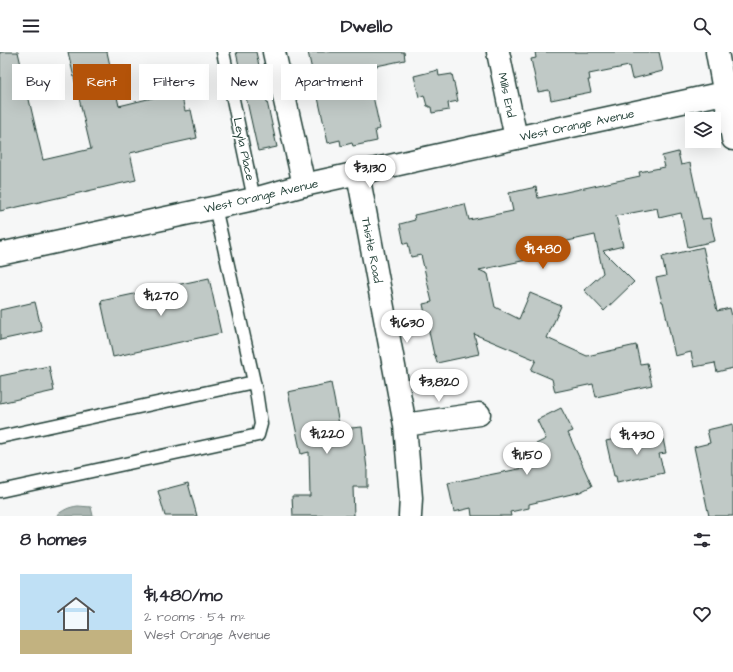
<!DOCTYPE html>
<meta charset="utf-8">
<style>
body{margin:0;font-family:"Architects Daughter",sans-serif;background:#f2f2f3;color:#2b2b33;height:100vh;display:flex;flex-direction:column;font-size:15px;white-space:nowrap}
*{box-sizing:border-box;margin:0}
p{font-size:13px;color:#7c7c81}
.icon{flex:none;width:22px;height:22px;fill:none;stroke:currentColor;stroke-width:2;stroke-linecap:round;stroke-linejoin:round}
.map{position:relative;height:464px;overflow:hidden}
.drawer{display:flex;flex-direction:column;background:#fff;flex:1}
.drawer>*{flex:none}
.banner{position:absolute;left:12px;top:12px;width:400px;height:36px;display:flex;gap:8px}
.buttons{position:absolute;left:685px;top:60px;display:grid;gap:8px}
.buttons a{display:grid;place-items:center;width:36px;height:36px;border-radius:0px;background:#fff;box-shadow:0 4px 16px #0002;font-size:20px}
.price{position:absolute;translate:-50% -34px;padding:0 9px;border-radius:14px;background:#fff;color:#222;font-size:13px;line-height:26px;filter:drop-shadow(0 1px 2px #0008)}
.price::after{content:'';position:absolute;left:50%;top:24px;width:12px;height:9px;margin-left:-6px;background:inherit;clip-path:polygon(0 0,100% 0,50% 100%)}
.price.active{background:#b45309;color:#fff}
ul{padding:0;list-style:none}
li{display:flex;align-items:center;gap:12px;height:100px;padding:0 20px}
li span{display:grid;place-items:center;flex:none;width:112px;height:80px;border-radius:0px;color:#555}
li>.icon{margin-inline-start:auto}
span .icon{width:48px;height:48px;fill:#fffc;stroke-width:1}
li b{font-size:17px}
h2{display:flex;justify-content:space-between;align-items:center;height:48px;padding:0 20px;font-size:17px}
.pill{padding:0 14px;border-radius:0px;background:#fff;box-shadow:0 4px 16px #0002;font-size:14px;line-height:36px}
.pill.active{background:#b45309;color:#fff}
header{display:flex;justify-content:space-between;align-items:center;height:52px;padding:0 20px;background:#fff;font-size:18px;font-weight:700}
.map>svg:first-child{display:block}
</style>
<header><svg class="icon" aria-label="menu" viewBox="0 0 24 24"><path d="M4 6h16M4 12h16M4 18h16"/></svg>Dwello<svg class="icon" aria-label="search" viewBox="0 0 24 24"><circle cx="10" cy="10" r="6"/><path d="M15 15l6 6"/></svg></header>
<div class="map">
<svg width="733" height="464" viewBox="0 0 733 464">
<rect width="100%" height="100%" fill="#f6f7f7"/>
<filter id="ink" filterUnits="userSpaceOnUse"><feTurbulence type="fractalNoise" baseFrequency=".025" numOctaves="2"/><feDisplacementMap in="SourceGraphic" scale="8" xChannelSelector="R" yChannelSelector="G"/><feConvolveMatrix kernelMatrix="1 2 1 2 8 2 1 2 1" color-interpolation-filters="sRGB"/></filter>
<g filter="url(#ink)">
<!-- water -->
<path fill="#aab5b1" stroke="#72857f" d="M 78,454 L 91,455 L 93,464 L 56,464 C 63,458 69,455 78,454 Z"/>
<!-- building -->
<path fill="#c0c9c6" stroke="#1f3d34" d="M 0,0 L 18,0 L 43,108 L 91,97 L 68,0 L 107,0 L 119,54 L 156,45 L 153,32 L 178,27 L 185,59 L 191,58 L 197,86 L 130,101 L 136,128 L 0,159 Z
M 236,0 L 256,0 L 277,95 L 258,99 Z
M 308,0 L 404,0 L 405,8 L 367,16 L 380,77 L 375,78 L 377,89 L 353,94 L 352,91 L 341,94 L 340,88 L 328,91 Z
M 535,0 L 659,0 L 663,19 L 632,27 L 629,14 L 589,22 L 590,28 L 588,28 L 591,40 L 551,48 L 549,38 L 538,40 L 531,7 L 536,6 Z
M 438,18 L 439,24 L 452,22 L 458,49 L 448,51 L 449,58 L 432,61 L 431,55 L 429,55 L 429,54 L 427,54 L 424,43 L 419,45 L 414,24 Z
M 678,100 L 681,113 L 690,111 L 702,167 L 710,166 L 715,189 L 688,195 L 681,161 L 659,166 L 657,156 L 616,164 L 623,194 L 603,199 L 634,230 L 604,259 L 584,238 L 603,221 L 595,183 L 545,194 L 545,197 L 534,199 L 536,206 L 479,218 L 488,222 L 495,255 L 519,267 L 530,241 L 561,254 L 547,286 L 587,304 L 636,293 L 640,312 L 647,311 L 652,333 L 596,345 L 593,332 L 555,340 L 552,327 L 531,318 L 536,308 L 474,282 L 479,302 L 437,311 L 435,303 L 434,303 L 423,252 L 432,250 L 421,203 L 411,205 L 408,191 L 404,192 L 400,172 L 415,168 L 414,163 L 465,152 L 469,168 L 513,159 L 509,141 L 536,135 L 538,146 L 640,124 L 639,120 L 665,115 L 662,104 Z
M 703,195 L 717,259 L 730,256 L 733,268 L 733,316 L 717,320 L 715,311 L 694,315 L 691,300 L 675,304 L 663,250 L 662,250 L 656,226 L 666,224 L 662,205 Z
M 209,226 L 221,281 L 113,305 L 101,249 Z
M 35,250 L 42,279 L 0,288 L 0,258 Z
M 49,314 L 54,339 L 0,351 L 0,324 Z
M 331,331 L 340,377 L 362,375 L 367,417 L 367,435 L 353,435 L 354,464 L 293,464 L 292,444 L 310,444 L 309,400 L 301,402 L 288,340 Z
M 561,356 L 573,379 L 568,381 L 592,434 L 580,440 L 529,452 L 529,456 L 510,460 L 511,464 L 472,464 L 471,456 L 454,460 L 448,431 L 529,415 L 522,399 L 546,387 L 537,368 Z
M 733,372 L 733,464 L 709,464 L 694,395 L 710,391 L 707,378 Z
M 661,377 L 666,401 L 659,402 L 664,421 L 617,431 L 616,424 L 614,424 L 606,389 Z
M 188,431 L 197,464 L 165,464 L 158,439 Z"/>
<g fill="none" stroke-linecap="round" stroke-linejoin="round">
<defs>
<path id="service" d="M 223,0 L 254,147
M 0,385 L 254,330
M 0,439 L 258,383 L 261,372 L 256,339 L 215,155"/>
<path id="minor" d="M 274,0 L 304,133
M 498,0 L 516,86
M 717,0 L 733,87
M 358,122 L 405,373 L 411,446 L 410,464
M 405,373 L 479,362"/>
<path id="tertiary" d="M 0,202 L 254,147 L 304,133 L 516,86 L 733,39"/>
</defs>
<!-- service casing -->
<use href="#service" stroke="#1f3d34" stroke-width="15"/>
<!-- minor casing -->
<use href="#minor" stroke="#1f3d34" stroke-width="25"/>
<!-- tertiary casing -->
<use href="#tertiary" stroke="#1f3d34" stroke-width="25"/>
<!-- service -->
<use href="#service" stroke="#fff" stroke-width="12"/>
<!-- minor -->
<use href="#minor" stroke="#fff" stroke-width="22"/>
<!-- tertiary -->
<use href="#tertiary" stroke="#fff" stroke-width="22"/>
</g>
</g>
<g text-anchor="middle" stroke-width="3.5" stroke-linejoin="round" paint-order="stroke">
<!-- street labels -->
<g font-size="12" fill="#1f3d34" stroke="#fff">
<text transform="translate(507 43) rotate(78)" y="4">Mills End</text>
<text transform="translate(577 73) rotate(-12)" y="4">West Orange Avenue</text>
<text transform="translate(244 97) rotate(78)" y="4">Leyla Place</text>
<text transform="translate(261 144) rotate(-13)" y="4">West Orange Avenue</text>
<text transform="translate(372 198) rotate(79)" y="4">Thistle Road</text>
</g>
</g>
</svg>
<div class="buttons">
<a><svg class="icon" aria-label="layers" viewBox="0 0 24 24"><path d="M12 4l9 5-9 5-9-5zM3 14l9 5 9-5"/></svg></a>
</div>
<b class="price" style="left:370px;top:137px">$3,130</b>
<b class="price active" style="left:543px;top:218px">$1,480</b>
<b class="price" style="left:161px;top:265px">$1,270</b>
<b class="price" style="left:407px;top:292px">$1,630</b>
<b class="price" style="left:439px;top:351px">$3,820</b>
<b class="price" style="left:327px;top:403px">$1,220</b>
<b class="price" style="left:637px;top:404px">$1,430</b>
<b class="price" style="left:527px;top:424px">$1,150</b>
<div class="banner">
<a class="pill">Buy</a>
<a class="pill active">Rent</a>
<a class="pill">Filters</a>
<a class="pill">New</a>
<a class="pill">Apartment</a>
</div>
</div>
<section class="drawer">
<h2>8 homes<svg class="icon" aria-label="filters" viewBox="0 0 24 24"><path d="M4 7h16M4 17h16"/><circle cx="9" cy="7" r="2"/><circle cx="15" cy="17" r="2"/></svg></h2>
<ul>
<li><span style="background:linear-gradient(#bfe0f5 70%,#c2b280 0)"><svg class="icon" aria-label="home" viewBox="0 0 24 24"><path d="M3 11l9-7 9 7M6 9v11h12V9"/></svg></span><div><b>$1,480/mo</b><p>2 rooms · 54 m²</p><p>West Orange Avenue</p></div><svg class="icon" aria-label="heart" viewBox="0 0 24 24"><path d="M12 20l-8-8c-3-5 5-10 8-4 3-6 11-1 8 4z"/></svg></li>
</ul>
</section>
